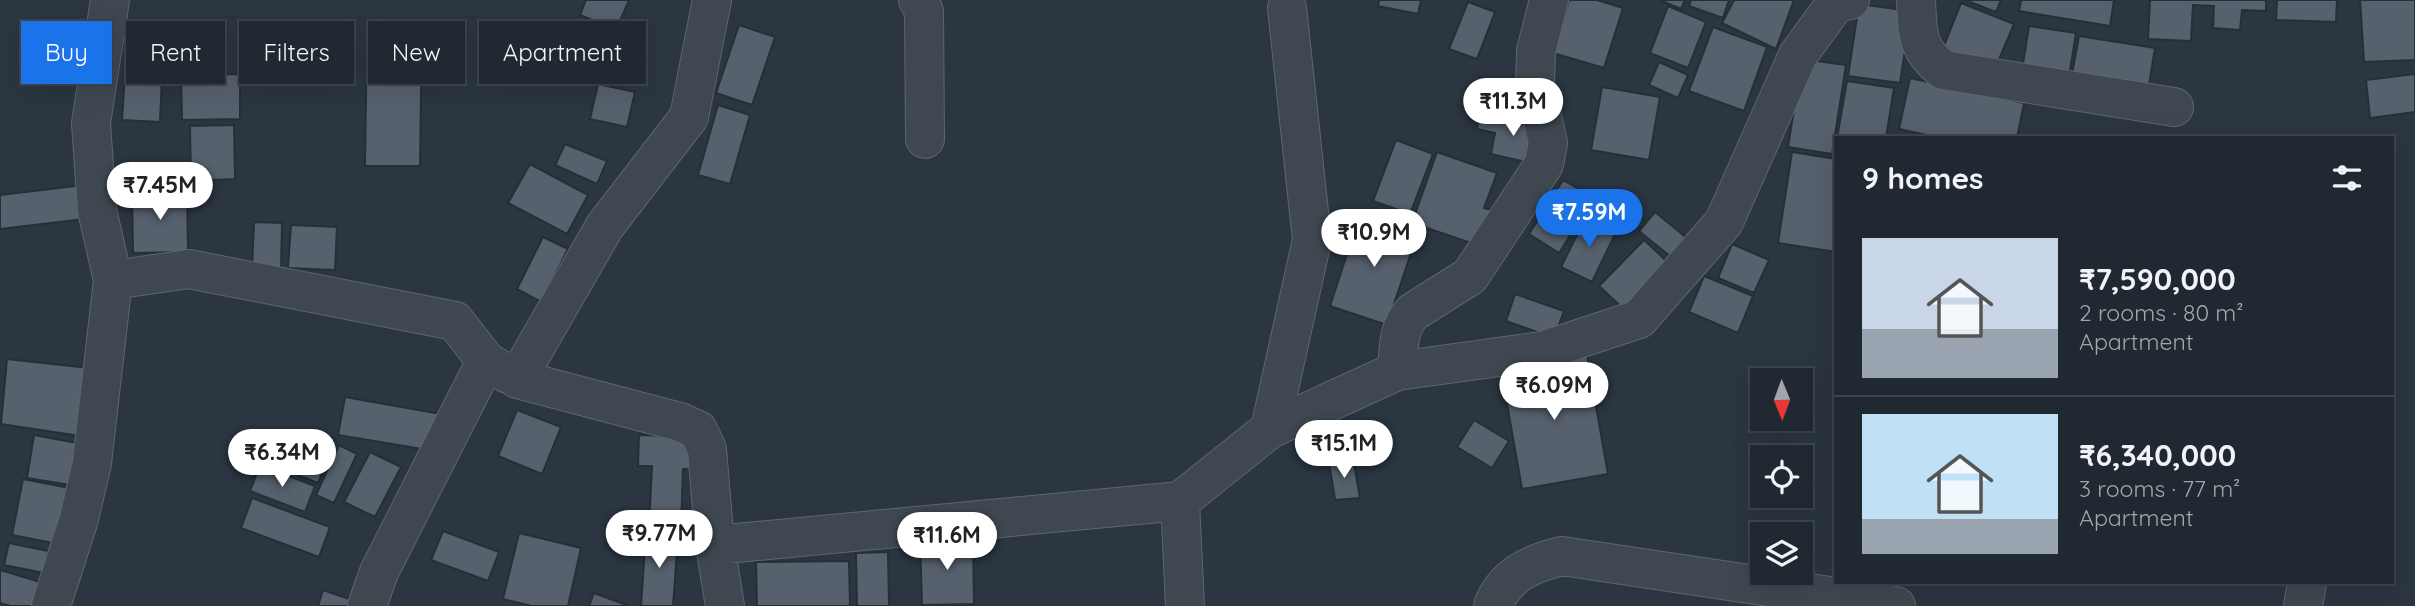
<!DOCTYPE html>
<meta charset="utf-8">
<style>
body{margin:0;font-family:Quicksand,sans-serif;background:#2d343d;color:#f1f3f6;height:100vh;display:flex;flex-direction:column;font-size:26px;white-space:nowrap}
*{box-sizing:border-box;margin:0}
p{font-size:23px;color:#a2a6ab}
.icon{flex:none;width:38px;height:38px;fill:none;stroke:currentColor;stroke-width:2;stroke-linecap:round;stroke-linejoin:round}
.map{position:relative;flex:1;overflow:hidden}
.side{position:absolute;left:1834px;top:136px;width:560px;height:448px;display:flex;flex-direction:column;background:#202831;border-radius:0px;box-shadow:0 7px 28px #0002,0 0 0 2px #3d444d}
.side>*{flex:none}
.top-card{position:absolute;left:21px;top:21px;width:665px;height:63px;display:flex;gap:14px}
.needle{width:46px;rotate:179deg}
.tools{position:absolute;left:1750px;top:368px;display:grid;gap:14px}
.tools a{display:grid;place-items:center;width:63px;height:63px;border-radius:0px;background:#202831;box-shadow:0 7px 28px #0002,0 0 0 2px #3d444d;font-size:35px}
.price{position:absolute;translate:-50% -60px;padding:0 16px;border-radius:24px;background:#fff;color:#222;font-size:23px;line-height:46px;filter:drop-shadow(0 2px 4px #0008)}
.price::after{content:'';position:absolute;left:50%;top:42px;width:21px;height:16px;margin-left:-10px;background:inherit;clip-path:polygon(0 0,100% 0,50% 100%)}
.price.on{background:#1a73e8;color:#fff}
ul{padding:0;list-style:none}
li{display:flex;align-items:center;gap:21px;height:175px;padding:0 28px}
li+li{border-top:2px solid #3d444d}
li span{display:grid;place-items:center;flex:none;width:196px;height:140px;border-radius:0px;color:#555}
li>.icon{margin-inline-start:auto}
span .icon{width:84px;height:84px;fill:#fffc;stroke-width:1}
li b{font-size:30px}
h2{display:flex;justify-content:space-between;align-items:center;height:84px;padding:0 28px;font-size:30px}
.pill{padding:0 24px;border-radius:0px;background:#202831;box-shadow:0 7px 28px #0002,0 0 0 2px #3d444d;font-size:24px;line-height:63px}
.pill.on{background:#1a73e8;color:#fff}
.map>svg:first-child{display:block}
</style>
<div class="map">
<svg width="2415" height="606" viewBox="0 0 2415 606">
<rect width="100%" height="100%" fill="#2b3641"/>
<!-- building -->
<path fill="#57616e" stroke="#252f39" stroke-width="2" d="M 586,0 L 629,0 L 616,30 L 580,15 Z
M 1379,0 L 1421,0 L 1418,14 L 1378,6 Z
M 1569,0 L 1597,0 L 1623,8 L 1604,68 L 1553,53 Z
M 1660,0 L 1685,0 L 1681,9 Z
M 1691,0 L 1729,0 L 1723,18 L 1689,6 Z
M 1734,0 L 1794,0 L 1776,49 L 1722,23 Z
M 1965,0 L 2001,0 L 1996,12 Z
M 2021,0 L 2114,0 L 2110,26 L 2019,11 Z
M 2150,0 L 2266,0 L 2266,11 L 2242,10 L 2240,30 L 2213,28 L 2214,6 L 2193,5 L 2191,41 L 2148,39 Z
M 2277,0 L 2337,0 L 2336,22 L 2276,20 Z
M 2360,0 L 2415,0 L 2415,60 L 2364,62 Z
M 1468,2 L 1495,12 L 1477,59 L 1449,49 Z
M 1961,3 L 2014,24 L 1992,76 L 1940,56 Z
M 1859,4 L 1911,11 L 1900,83 L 1848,76 Z
M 1668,6 L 1706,22 L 1688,68 L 1650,53 Z
M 367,21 L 422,21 L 420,166 L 365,166 Z
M 739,25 L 775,37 L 752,105 L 716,93 Z
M 2029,26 L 2076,33 L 2068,83 L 2021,76 Z
M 1713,27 L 1767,47 L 1744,111 L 1689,91 Z
M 2079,36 L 2155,48 L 2147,97 L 2070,85 Z
M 1802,59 L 1846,65 L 1832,154 L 1788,147 Z
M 1659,62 L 1688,75 L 1678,98 L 1649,85 Z
M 125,74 L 162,76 L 160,122 L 122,120 Z
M 240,74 L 240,119 L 182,120 L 181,75 Z
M 2415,74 L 2415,112 L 2370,118 L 2366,80 Z
M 1910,78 L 2024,103 L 2017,138 L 1940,138 L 1899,129 Z
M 1847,81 L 1894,88 L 1886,138 L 1837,138 Z
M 598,84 L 635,92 L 627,127 L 590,119 Z
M 1602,87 L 1660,97 L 1649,160 L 1591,150 Z
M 718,105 L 750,115 L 730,184 L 698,175 Z
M 1480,110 L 1543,130 L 1539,165 L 1491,154 L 1495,133 L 1477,129 Z
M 234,125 L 235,179 L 191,181 L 190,126 Z
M 1396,140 L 1433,154 L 1410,214 L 1373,201 Z
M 565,144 L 607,161 L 597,184 L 555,165 Z
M 1437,152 L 1497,173 L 1484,208 L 1492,210 L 1480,246 L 1412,223 Z
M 1792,152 L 1836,159 L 1836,252 L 1778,243 Z
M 530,164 L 588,195 L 567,234 L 508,203 Z
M 1563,180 L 1594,198 L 1559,253 L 1529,234 Z
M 84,185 L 84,219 L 0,229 L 0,195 Z
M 187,191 L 188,252 L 133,253 L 132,192 Z
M 1655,212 L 1693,243 L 1677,262 L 1639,231 Z
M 1360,214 L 1418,232 L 1387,325 L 1330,306 Z
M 1587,215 L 1617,230 L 1592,282 L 1561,267 Z
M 254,222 L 282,223 L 281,271 L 252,271 Z
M 291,225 L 337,227 L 335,270 L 288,268 Z
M 543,237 L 568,249 L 541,302 L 517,289 Z
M 1644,240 L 1675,269 L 1630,315 L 1599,286 Z
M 1732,244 L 1769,260 L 1754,293 L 1718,278 Z
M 1704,276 L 1753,296 L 1738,333 L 1689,312 Z
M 1515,294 L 1564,311 L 1554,338 L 1506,321 Z
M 1587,355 L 1608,474 L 1522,489 L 1501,370 Z
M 7,359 L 89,368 L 80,436 L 1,424 Z
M 345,397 L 441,414 L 434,451 L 338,435 Z
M 517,410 L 561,427 L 542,474 L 498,456 Z
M 1474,420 L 1509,441 L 1492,468 L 1457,447 Z
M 312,430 L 335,439 L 318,483 L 295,474 Z
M 34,435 L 77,443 L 70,485 L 27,478 Z
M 639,435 L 694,437 L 693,469 L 683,469 L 681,527 L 649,527 L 652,466 L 638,466 Z
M 339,445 L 357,454 L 334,503 L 316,495 Z
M 370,452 L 401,467 L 375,517 L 344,502 Z
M 1353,458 L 1360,498 L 1335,500 L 1329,462 Z
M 260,465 L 315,486 L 305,512 L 250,491 Z
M 23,479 L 69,488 L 58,544 L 12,535 Z
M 252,498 L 330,527 L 319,557 L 241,528 Z
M 443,531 L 499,552 L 488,581 L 431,560 Z
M 519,533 L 581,548 L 568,606 L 532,606 L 503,599 Z
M 646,533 L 678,536 L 673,606 L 641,606 Z
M 973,539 L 974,604 L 922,605 L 920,540 Z
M 9,543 L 48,551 L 44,573 L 4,565 Z
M 888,552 L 889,606 L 857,606 L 856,553 Z
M 849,561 L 850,606 L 757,606 L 756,562 Z
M 0,570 L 47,584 L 41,606 L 11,606 L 0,603 Z
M 323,590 L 358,602 L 356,606 L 318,606 Z
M 594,593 L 629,606 L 589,606 Z"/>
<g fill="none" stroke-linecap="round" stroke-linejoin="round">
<defs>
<path id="minor" d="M 712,0 L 689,117 L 605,226 L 517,379 L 680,422 L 698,430 L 707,449 L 715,545 L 1180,501 L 1185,606
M 918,0 L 924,11 L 925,139
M 1916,0 C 1918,33 1915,47 1943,70 L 2174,107
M 113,280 L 189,269 L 455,321 L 486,361
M 1397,371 C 1399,350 1397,328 1413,312 L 1470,276 L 1544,164 L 1548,143 L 1535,84 L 1536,51 L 1549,0
M 1270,429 L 1312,240 L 1287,8
M 1180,501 L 1270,429 L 1397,371 L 1542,351 L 1639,319 L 1724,222 L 1798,55 L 1836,3 L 1850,0
M 715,545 L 725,606
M 51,606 L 79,519 L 92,463 L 113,280 L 97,210 L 91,123 L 110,0
M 367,606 L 379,572 L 486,361 L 508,374
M 1493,606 C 1505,574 1533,563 1562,556 L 1896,606
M 2303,606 L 2307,583"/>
</defs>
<!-- minor casing -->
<use href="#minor" stroke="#5d666f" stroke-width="40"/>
<!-- minor -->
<use href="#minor" stroke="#3f4851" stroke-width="38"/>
</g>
</svg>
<div class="tools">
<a><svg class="needle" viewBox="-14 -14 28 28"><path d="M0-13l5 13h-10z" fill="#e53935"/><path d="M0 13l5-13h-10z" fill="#a2a6ab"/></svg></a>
<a><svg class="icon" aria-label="locate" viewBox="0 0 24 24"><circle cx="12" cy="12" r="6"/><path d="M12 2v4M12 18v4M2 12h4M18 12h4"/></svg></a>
<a><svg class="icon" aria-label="layers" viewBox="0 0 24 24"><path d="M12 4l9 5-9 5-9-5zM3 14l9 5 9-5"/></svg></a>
</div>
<b class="price" style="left:1513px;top:138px">₹11.3M</b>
<b class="price" style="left:160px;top:222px">₹7.45M</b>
<b class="price on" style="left:1589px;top:249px">₹7.59M</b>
<b class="price" style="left:1374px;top:269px">₹10.9M</b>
<b class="price" style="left:1554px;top:422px">₹6.09M</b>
<b class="price" style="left:1344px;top:480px">₹15.1M</b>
<b class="price" style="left:282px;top:489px">₹6.34M</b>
<b class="price" style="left:659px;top:570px">₹9.77M</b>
<b class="price" style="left:947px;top:572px">₹11.6M</b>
<div class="top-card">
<a class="pill on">Buy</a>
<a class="pill">Rent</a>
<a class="pill">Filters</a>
<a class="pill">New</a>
<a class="pill">Apartment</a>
</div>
<section class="side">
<h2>9 homes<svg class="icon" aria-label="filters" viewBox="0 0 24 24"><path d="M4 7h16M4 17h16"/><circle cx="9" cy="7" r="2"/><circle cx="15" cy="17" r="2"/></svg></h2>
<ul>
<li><span style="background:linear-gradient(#c9d6e8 65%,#9aa5b1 0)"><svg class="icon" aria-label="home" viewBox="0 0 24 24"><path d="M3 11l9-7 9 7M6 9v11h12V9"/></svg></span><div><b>₹7,590,000</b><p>2 rooms · 80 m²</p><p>Apartment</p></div></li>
<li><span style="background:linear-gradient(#bfe0f5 75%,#9aa5b1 0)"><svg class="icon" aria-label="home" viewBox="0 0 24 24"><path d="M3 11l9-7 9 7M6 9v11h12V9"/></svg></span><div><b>₹6,340,000</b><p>3 rooms · 77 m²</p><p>Apartment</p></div></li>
</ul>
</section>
</div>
